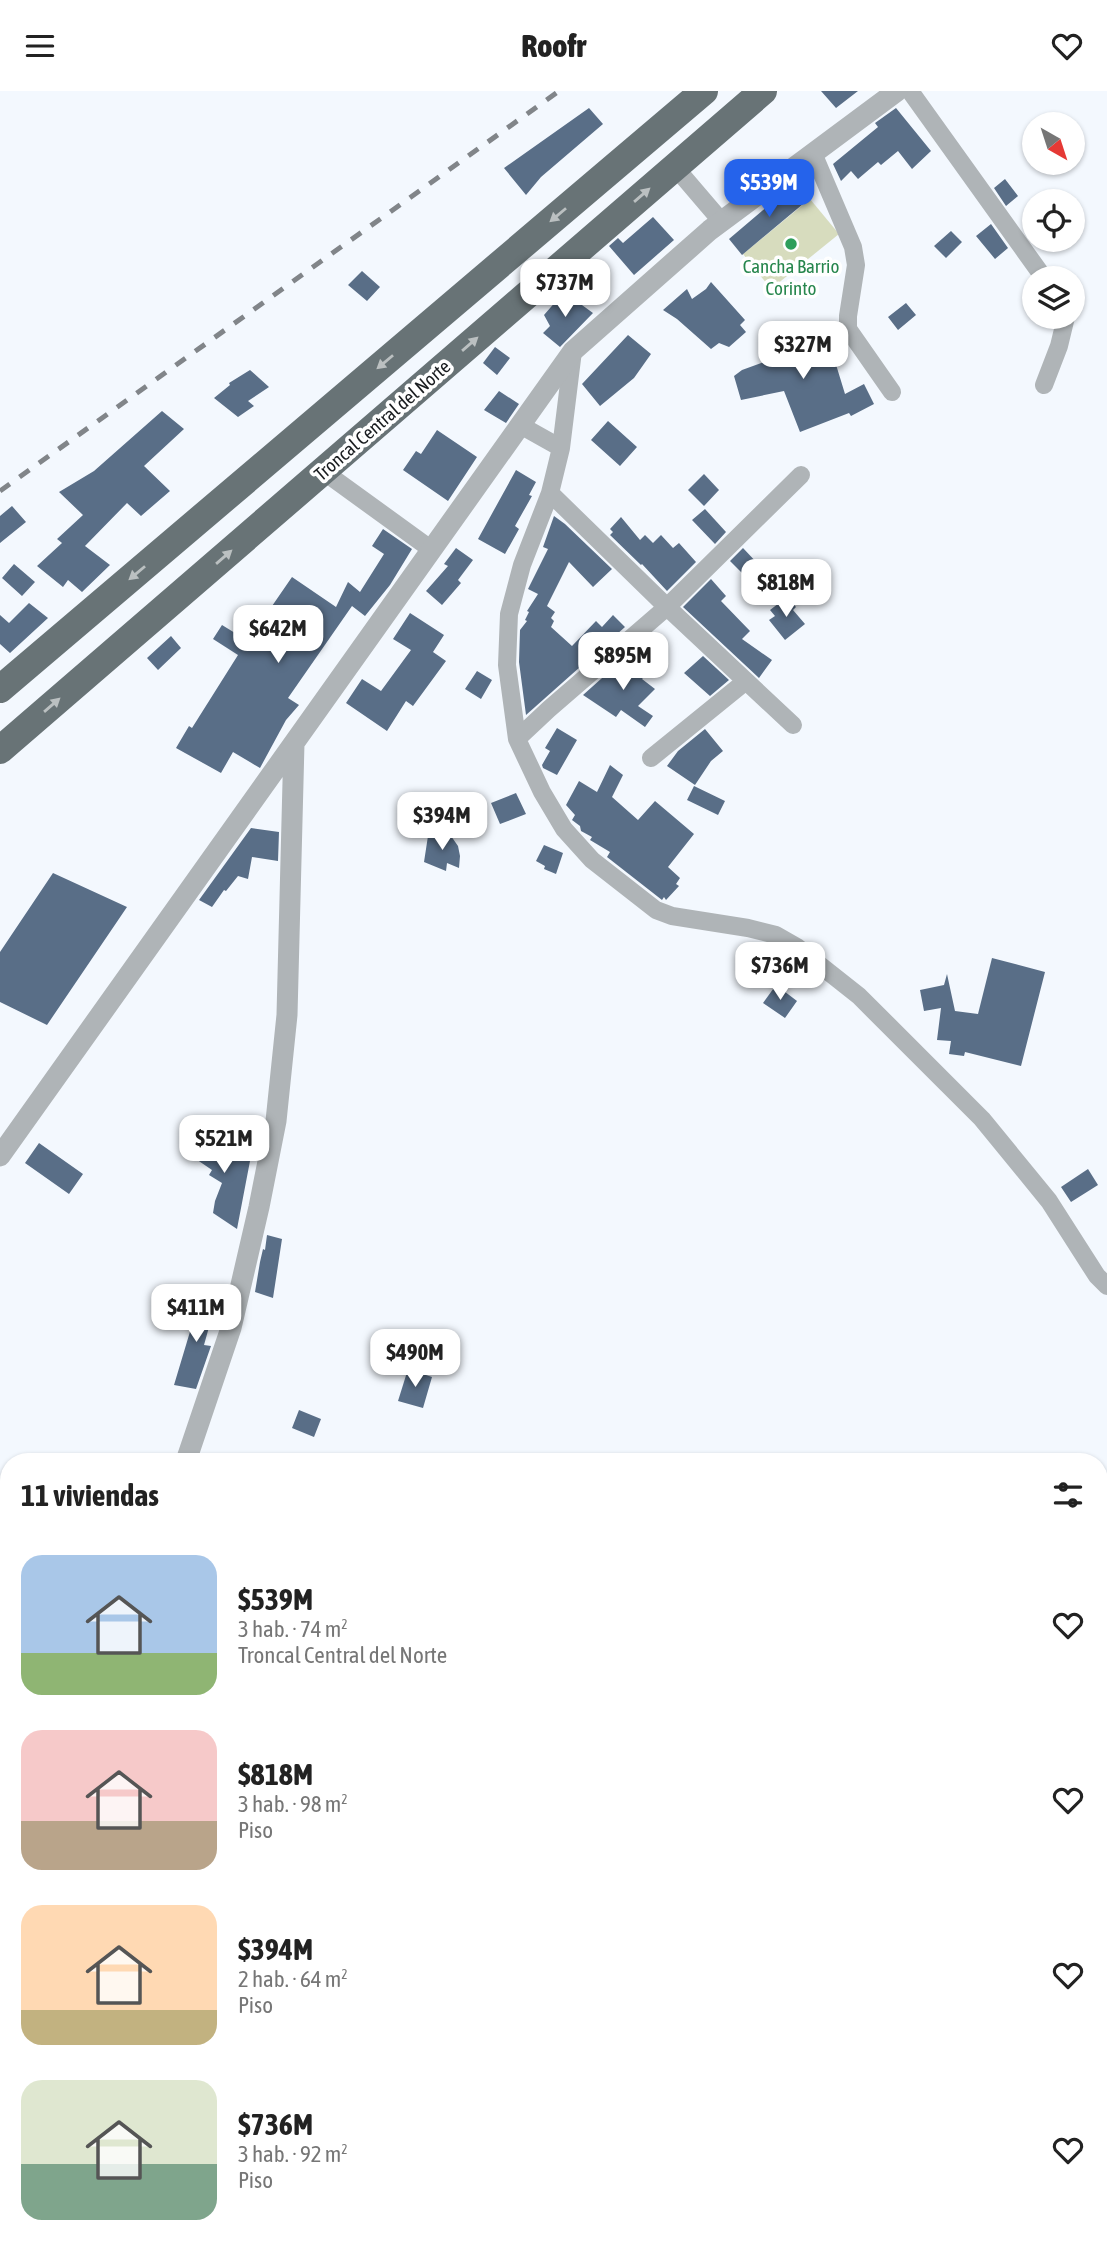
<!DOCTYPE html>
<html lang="es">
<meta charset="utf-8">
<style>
body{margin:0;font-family:"Asap Condensed",sans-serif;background:#f2f2f2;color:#222;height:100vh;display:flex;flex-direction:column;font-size:26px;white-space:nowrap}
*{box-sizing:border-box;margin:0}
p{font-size:23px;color:#767676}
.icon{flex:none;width:38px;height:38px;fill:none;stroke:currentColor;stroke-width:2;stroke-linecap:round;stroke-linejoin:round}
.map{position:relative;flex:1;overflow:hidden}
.details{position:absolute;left:0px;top:1362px;width:1108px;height:800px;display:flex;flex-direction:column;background:#fff;border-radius:28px 28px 0 0;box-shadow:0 2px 5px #0004}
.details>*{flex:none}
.needle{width:46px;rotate:141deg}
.fabs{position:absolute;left:1022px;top:21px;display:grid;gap:14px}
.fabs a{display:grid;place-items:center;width:63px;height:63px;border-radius:50%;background:#fff;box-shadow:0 2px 5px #0004;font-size:35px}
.price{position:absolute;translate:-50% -60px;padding:0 16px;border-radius:14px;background:#fff;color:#222;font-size:23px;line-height:46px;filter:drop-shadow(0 2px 4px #0008)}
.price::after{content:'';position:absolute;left:50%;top:42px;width:21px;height:16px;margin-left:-10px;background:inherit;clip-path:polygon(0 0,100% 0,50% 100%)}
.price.selected{background:#2563eb;color:#fff}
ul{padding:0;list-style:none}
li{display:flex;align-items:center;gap:21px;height:175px;padding:0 21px}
li span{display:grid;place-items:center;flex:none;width:196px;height:140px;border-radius:21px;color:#555}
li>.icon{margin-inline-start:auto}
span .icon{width:84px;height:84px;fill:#fffc;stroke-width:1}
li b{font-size:30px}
h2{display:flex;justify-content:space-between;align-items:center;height:84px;padding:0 21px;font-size:30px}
header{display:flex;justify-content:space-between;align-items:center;height:91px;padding:0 21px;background:#fff;font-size:32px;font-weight:800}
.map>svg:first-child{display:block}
</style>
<header><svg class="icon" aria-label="menu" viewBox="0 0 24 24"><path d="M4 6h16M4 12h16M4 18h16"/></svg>Roofr<svg class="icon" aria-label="heart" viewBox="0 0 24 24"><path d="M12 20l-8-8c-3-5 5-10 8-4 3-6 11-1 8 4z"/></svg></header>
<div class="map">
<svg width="1107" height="2160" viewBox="0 0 1107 2160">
<rect width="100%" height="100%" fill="#f3f8fe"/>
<!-- green -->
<path fill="#d7dcbe" d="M 810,108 L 839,143 L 771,198 L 743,163 Z"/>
<!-- building -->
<path fill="#596e87" d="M 821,0 L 858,0 L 836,17 Z
M 589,17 L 603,33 L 541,86 L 526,104 L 504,77 Z
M 896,17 L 931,60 L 912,78 L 898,60 L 881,74 L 878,71 L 858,88 L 851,80 L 841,90 L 833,73 L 878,36 L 875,32 Z
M 1005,88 L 1018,105 L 1006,115 L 994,97 Z
M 795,92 L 809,108 L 742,164 L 729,148 Z
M 653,126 L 674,149 L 634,184 L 609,155 L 618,147 L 623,152 Z
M 991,133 L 1008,157 L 995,168 L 976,145 Z
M 951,140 L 962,151 L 946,167 L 934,155 Z
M 362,180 L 380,196 L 367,210 L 348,194 Z
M 711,191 L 745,229 L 740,234 L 746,241 L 729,256 L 719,252 L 711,258 L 677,228 L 663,219 L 687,198 L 692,208 L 706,198 Z
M 564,201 L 593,222 L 560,256 L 543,242 L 550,235 L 544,224 Z
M 906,212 L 916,224 L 898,239 L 888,226 Z
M 808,234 L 820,246 L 822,245 L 834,267 L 845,303 L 864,293 L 874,313 L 851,325 L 849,322 L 800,341 L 784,300 L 741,309 L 734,285 L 742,279 L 764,271 L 761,264 L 778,250 L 780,252 Z
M 628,244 L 651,263 L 634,287 L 600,315 L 582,293 Z
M 495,256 L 510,267 L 497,284 L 483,272 Z
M 250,279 L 269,296 L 248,310 L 254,315 L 238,326 L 214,307 L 230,294 L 229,292 Z
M 499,300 L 519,313 L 506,332 L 484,319 Z
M 162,320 L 184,338 L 144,375 L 170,400 L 141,425 L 127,412 L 85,455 L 110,474 L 82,501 L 68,489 L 63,496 L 37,475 L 62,452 L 57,448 L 83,424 L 59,401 L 94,380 Z
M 608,330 L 637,356 L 620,375 L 591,349 Z
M 437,339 L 477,366 L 448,410 L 403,379 L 416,360 L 421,363 Z
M 516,379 L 536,391 L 529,404 L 532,405 L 515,435 L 519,438 L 505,463 L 478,448 Z
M 704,383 L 719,399 L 704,415 L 688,399 Z
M 12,415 L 26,431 L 0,452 L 0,425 Z
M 705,418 L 726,441 L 715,453 L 692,429 Z
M 554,425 L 565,433 L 612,478 L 593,496 L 569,471 L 547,515 L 555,521 L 551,527 L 554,530 L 551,536 L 572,555 L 596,530 L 602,536 L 613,524 L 625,536 L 526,624 L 519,571 L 520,539 L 527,530 L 525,529 L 529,521 L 527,520 L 538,503 L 528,498 L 548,458 L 543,456 Z
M 621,426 L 640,449 L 645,444 L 653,452 L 661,444 L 673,457 L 679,452 L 696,471 L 667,500 L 642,473 L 641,474 L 610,444 L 613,441 L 610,438 Z
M 383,438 L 412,458 L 390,494 L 365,525 L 352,515 L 288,607 L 299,614 L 286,629 L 260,677 L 233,661 L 221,682 L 176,657 L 189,635 L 192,637 L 238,564 L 213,548 L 222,534 L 248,550 L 292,486 L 336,516 L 348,491 L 360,501 L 384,463 L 372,455 Z
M 456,457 L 473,469 L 458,489 L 461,492 L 442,514 L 426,500 L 448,475 L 444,473 Z
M 743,457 L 759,474 L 746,486 L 730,470 Z
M 14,473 L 35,491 L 22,505 L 2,487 Z
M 711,488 L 726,505 L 721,510 L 750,540 L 742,548 L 772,569 L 759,587 L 683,516 Z
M 787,506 L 796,516 L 793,519 L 805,533 L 785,549 L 769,529 L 775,525 L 770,519 Z
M 29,512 L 48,527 L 10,562 L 0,553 L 0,524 L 9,532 Z
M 410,522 L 444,544 L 433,561 L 446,570 L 413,615 L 406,610 L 387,640 L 346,612 L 362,588 L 381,600 L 411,559 L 393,548 Z
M 171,545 L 181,557 L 158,579 L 147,567 Z
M 703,565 L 729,589 L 710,605 L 684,582 Z
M 637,570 L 649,580 L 642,588 L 655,598 L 638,615 L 653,625 L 645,636 L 621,619 L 616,626 L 583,604 L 620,571 L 627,577 L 632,571 L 635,573 Z
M 477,580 L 492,589 L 481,608 L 465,598 Z
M 557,637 L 577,649 L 557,684 L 543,677 L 542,674 L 550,660 L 545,657 Z
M 705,638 L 723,660 L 711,670 L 695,694 L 667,675 L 678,660 Z
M 610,674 L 623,684 L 612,706 L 638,729 L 655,710 L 694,743 L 668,776 L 680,787 L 676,793 L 679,795 L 666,809 L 664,806 L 662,809 L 607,766 L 610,761 L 590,749 L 592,746 L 581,740 L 580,735 L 572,729 L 575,724 L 566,714 L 579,690 L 597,701 Z
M 694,695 L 725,710 L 718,724 L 687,709 Z
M 516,702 L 526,723 L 500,733 L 491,712 Z
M 251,737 L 279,741 L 278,770 L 252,766 L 248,788 L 238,785 L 226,800 L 224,799 L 212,816 L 199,809 Z
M 428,745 L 451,745 L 458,755 L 460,765 L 459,777 L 447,772 L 446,780 L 424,771 Z
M 544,754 L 563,762 L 556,783 L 544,778 L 545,775 L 536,770 Z
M 53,782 L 127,816 L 47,934 L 0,911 L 0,861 Z
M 992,867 L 1045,881 L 1021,975 L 965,961 L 964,965 L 949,963 L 951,950 L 937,949 L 941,917 L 924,920 L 920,899 L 944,894 L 947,883 L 955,920 L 978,923 Z
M 776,894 L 797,910 L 785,927 L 763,912 Z
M 208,1037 L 237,1058 L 230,1069 L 250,1070 L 237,1138 L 213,1122 L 215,1110 L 222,1092 L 209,1084 L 212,1079 L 190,1064 Z
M 39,1052 L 83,1083 L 69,1103 L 25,1072 Z
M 1088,1078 L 1098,1094 L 1071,1111 L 1061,1096 Z
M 267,1144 L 282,1148 L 273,1207 L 255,1201 L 260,1171 L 263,1158 L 265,1159 Z
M 196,1202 L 216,1211 L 204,1254 L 211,1255 L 196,1298 L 174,1294 L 192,1234 L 189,1232 Z
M 408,1278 L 432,1286 L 423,1317 L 398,1310 Z
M 299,1319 L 321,1328 L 314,1346 L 292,1337 Z"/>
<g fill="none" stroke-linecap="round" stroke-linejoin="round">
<!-- minor -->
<path stroke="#afb4b7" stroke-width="18" d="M 910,0 L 1044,187
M 813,62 L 853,156 L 856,174 L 848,225 L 848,238 L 892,301
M 675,76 L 722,131
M 573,260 L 561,357 L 550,402 L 522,474 L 509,523 L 507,574 L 517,648 L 542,701 L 564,738 L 592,769 L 656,819 L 672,825 L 748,837 L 776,844 L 797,856 L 859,905 L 982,1028 L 1049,1110 L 1097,1185 L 1107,1195
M 1044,294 L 1059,255 L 1066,226
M 520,334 L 561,357
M 323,380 L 432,459
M 550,402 L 667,516 L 793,634
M 517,648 L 549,618 L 667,516 L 801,384
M 651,667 L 746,590
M 0,1518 L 9,1520"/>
<!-- tertiary -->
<path stroke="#afb4b7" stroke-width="21" d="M 0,1065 L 573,260 L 710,139 L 897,0
M 186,1370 L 231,1237 L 259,1116 L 276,1030 L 287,924 L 294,652
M 0,1922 L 9,1899"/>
<!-- trunk -->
<path stroke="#687376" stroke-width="28" d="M 0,598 L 704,0
M 0,659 L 763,0"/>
<!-- rail -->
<path stroke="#818589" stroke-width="5" stroke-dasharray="12 12" stroke-linecap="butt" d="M 0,400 L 559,0"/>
</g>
<!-- one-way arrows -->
<defs><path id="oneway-solid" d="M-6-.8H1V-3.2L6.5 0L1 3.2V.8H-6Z" transform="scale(1.75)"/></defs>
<g fill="#bbc0c1">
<use href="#oneway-solid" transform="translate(642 104) rotate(-41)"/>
<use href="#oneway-solid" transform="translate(558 124) rotate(140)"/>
<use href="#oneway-solid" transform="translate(470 253) rotate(-41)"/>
<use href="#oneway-solid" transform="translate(385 271) rotate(140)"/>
<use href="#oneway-solid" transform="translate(224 466) rotate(-41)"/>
<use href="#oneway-solid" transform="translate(137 482) rotate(140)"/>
<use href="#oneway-solid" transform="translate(52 614) rotate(-41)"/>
</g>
<!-- markers -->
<circle fill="#2e9e5b" stroke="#fff" stroke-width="2.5" cx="791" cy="153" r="7"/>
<g text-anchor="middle" stroke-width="7" stroke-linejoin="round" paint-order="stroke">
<!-- leisure labels -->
<g font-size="19" fill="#27864d" stroke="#fff">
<text x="791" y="182">Cancha Barrio<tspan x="791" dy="22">Corinto</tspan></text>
</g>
<!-- street labels -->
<g font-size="19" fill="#191c1f" stroke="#fff">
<text transform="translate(382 329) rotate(-41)" y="7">Troncal Central del Norte</text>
</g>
</g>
</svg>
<div class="fabs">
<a><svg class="needle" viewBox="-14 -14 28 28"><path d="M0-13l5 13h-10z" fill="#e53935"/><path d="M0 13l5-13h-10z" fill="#767676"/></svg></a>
<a><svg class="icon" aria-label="locate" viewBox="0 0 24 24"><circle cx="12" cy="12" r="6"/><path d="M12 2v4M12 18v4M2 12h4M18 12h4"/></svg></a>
<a><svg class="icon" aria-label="layers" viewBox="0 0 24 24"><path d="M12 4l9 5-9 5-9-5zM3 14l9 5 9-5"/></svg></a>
</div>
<b class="price selected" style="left:769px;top:128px">$539M</b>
<b class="price" style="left:565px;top:228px">$737M</b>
<b class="price" style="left:803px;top:290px">$327M</b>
<b class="price" style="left:786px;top:528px">$818M</b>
<b class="price" style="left:278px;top:574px">$642M</b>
<b class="price" style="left:623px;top:601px">$895M</b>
<b class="price" style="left:442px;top:761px">$394M</b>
<b class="price" style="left:780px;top:911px">$736M</b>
<b class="price" style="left:224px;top:1084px">$521M</b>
<b class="price" style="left:196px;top:1253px">$411M</b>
<b class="price" style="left:415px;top:1298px">$490M</b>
<section class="details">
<h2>11 viviendas<svg class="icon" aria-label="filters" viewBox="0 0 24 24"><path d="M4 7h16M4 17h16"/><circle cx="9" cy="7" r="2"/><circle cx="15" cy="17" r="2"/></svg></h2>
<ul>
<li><span style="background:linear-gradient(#a9c7e8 70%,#8fb573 0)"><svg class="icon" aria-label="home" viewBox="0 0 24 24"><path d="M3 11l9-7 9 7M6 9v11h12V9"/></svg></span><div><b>$539M</b><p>3 hab. · 74 m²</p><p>Troncal Central del Norte</p></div><svg class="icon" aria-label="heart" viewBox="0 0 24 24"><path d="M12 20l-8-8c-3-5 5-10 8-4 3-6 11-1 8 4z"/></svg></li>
<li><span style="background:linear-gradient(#f6c9c9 65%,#b9a48a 0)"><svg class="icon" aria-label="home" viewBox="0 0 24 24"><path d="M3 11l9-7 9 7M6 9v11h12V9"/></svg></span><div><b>$818M</b><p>3 hab. · 98 m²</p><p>Piso</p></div><svg class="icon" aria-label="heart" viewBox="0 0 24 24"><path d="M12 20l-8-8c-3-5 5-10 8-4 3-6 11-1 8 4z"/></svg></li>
<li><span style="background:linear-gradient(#ffd9b3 75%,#c2b280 0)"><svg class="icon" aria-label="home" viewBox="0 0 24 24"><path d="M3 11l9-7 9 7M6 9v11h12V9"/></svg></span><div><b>$394M</b><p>2 hab. · 64 m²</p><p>Piso</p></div><svg class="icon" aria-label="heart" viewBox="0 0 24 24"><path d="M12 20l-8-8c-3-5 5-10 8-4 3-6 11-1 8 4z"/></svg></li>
<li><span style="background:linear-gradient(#dfe7d0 60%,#7fa58c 0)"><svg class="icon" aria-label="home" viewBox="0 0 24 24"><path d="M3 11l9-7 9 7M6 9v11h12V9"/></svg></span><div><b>$736M</b><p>3 hab. · 92 m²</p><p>Piso</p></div><svg class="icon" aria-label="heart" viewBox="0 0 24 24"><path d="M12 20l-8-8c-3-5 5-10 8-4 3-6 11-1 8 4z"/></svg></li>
</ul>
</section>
</div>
